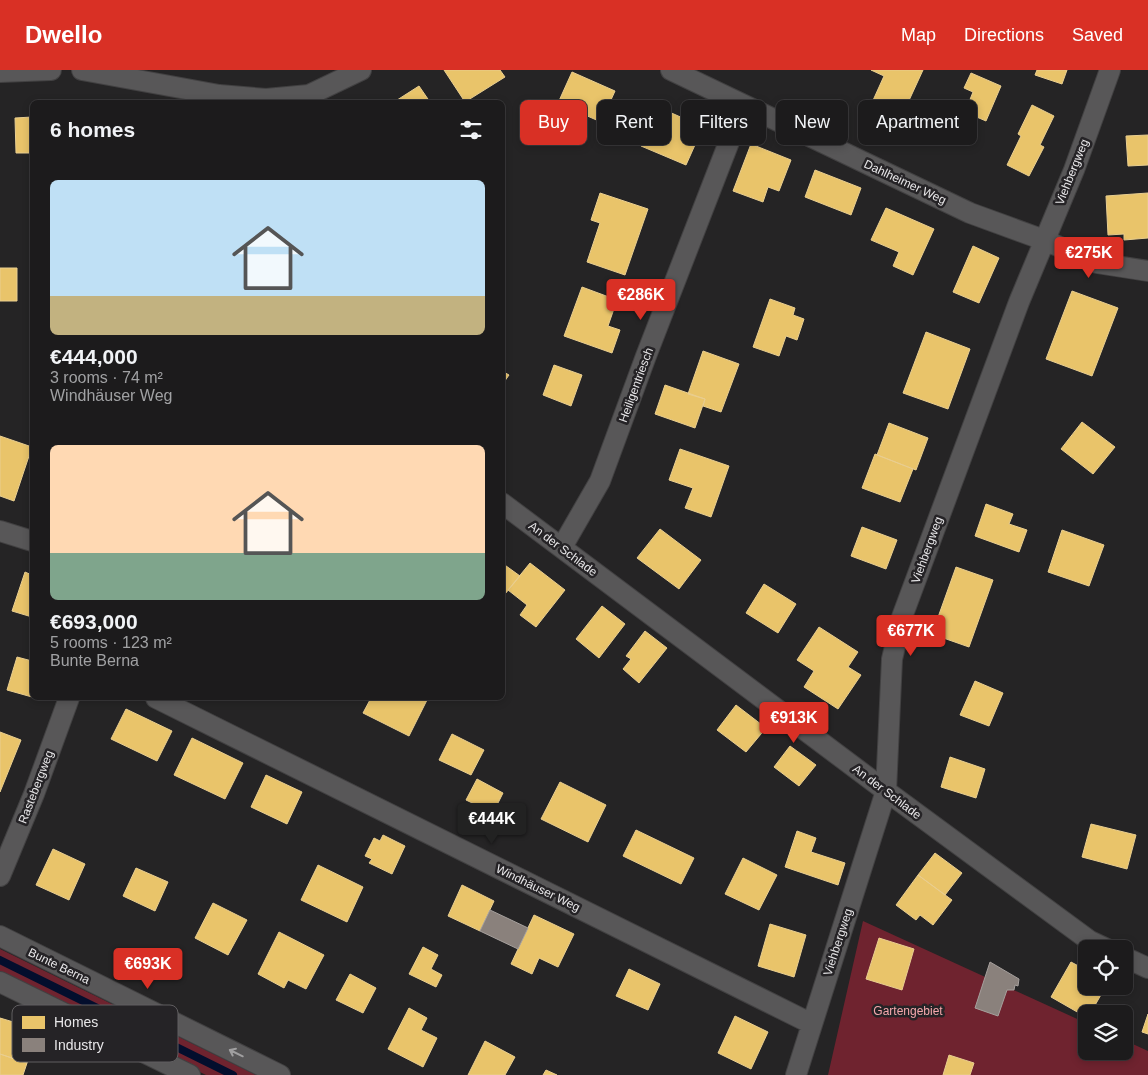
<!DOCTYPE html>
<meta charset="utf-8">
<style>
body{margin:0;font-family:Helvetica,sans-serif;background:#292829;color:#f1f3f6;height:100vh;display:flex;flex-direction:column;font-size:19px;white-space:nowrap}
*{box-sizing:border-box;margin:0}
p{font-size:16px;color:#a0a1a3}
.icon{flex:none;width:28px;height:28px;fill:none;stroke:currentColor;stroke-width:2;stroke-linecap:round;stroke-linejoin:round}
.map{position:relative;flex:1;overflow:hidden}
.details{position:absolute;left:30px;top:30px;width:475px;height:600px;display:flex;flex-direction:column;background:#1c1b1c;border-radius:8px;box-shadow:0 2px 8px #0003,0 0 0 1px #3a393b}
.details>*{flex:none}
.hud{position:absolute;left:520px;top:30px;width:475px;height:45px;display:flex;gap:10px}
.fabs{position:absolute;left:1078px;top:870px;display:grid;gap:10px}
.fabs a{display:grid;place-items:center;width:55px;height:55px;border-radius:8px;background:#1c1b1c;box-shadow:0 2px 8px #0003,0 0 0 1px #3a393b;font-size:25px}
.price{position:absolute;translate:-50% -42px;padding:0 11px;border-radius:5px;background:#d93025;color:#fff;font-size:16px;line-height:32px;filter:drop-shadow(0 1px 2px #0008)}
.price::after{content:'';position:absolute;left:50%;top:30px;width:15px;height:11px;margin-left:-8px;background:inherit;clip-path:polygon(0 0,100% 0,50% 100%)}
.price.selected{background:#222;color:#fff}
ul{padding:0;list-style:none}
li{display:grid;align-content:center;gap:10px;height:265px;padding:0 20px}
li span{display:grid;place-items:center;height:155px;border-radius:8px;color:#555}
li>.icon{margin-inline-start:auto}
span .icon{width:90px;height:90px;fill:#fffc;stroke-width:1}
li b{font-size:21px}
h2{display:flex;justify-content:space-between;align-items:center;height:60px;padding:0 20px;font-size:21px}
.pill{padding:0 18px;border-radius:8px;background:#1c1b1c;box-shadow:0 2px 8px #0003,0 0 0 1px #3a393b;font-size:18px;line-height:45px}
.pill.selected{background:#d93025;color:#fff}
header{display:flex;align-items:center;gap:30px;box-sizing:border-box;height:70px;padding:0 25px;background:#d93025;color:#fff}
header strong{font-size:24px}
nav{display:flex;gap:28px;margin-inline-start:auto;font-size:18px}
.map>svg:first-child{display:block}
</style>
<header>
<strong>Dwello</strong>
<nav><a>Map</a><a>Directions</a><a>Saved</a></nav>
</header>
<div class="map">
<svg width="1148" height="1005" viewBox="0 0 1148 1005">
<rect width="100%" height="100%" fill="#252425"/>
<!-- green -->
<path fill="#6f232f" d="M 863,851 L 1086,953 L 1086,981 L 1124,981 L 1124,970 L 1148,981 L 1148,1005 L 828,1005 Z
M 0,879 L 256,1005 L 206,1005 L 0,902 Z"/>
<!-- homes -->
<path fill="#e9c46a" stroke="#e9ce90" d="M 444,0 L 500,0 L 505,7 L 465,32 Z
M 871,0 L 923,0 L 900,50 L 870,37 L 884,6 Z
M 1037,0 L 1067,0 L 1062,14 L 1035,5 Z
M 572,2 L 615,21 L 601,52 L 558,33 Z
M 971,3 L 1001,16 L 986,51 L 965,42 L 973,22 L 964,18 Z
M 419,16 L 430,32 L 394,32 Z
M 1032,35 L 1054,46 L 1040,75 L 1044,77 L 1029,106 L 1007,95 L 1021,66 L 1018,64 Z
M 658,37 L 703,57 L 686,95 L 641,76 Z
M 32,47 L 32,83 L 16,83 L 15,48 Z
M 1148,65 L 1148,95 L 1128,96 L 1126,66 Z
M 751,74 L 791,90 L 779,121 L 768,117 L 763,132 L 733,121 Z
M 815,100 L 861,118 L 851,145 L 805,127 Z
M 600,123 L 648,139 L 625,205 L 587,192 L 600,153 L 591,150 Z
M 1148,123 L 1148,168 L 1124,170 L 1124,164 L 1108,165 L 1106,126 Z
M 886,138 L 934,159 L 913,205 L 893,196 L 899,182 L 871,170 Z
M 973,176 L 999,188 L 979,233 L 953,222 Z
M 0,198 L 17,198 L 17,231 L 0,231 Z
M 582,217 L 617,230 L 608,256 L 620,260 L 612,283 L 564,266 Z
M 1072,221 L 1118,238 L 1092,306 L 1046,289 Z
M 770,229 L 795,238 L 793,245 L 804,249 L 797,270 L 786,266 L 779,286 L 753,277 Z
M 926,262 L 970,279 L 948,339 L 903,323 Z
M 703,281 L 739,294 L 721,342 L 703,336 L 705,329 L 688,324 Z
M 554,295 L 582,305 L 571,336 L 543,325 Z
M 502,301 L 509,305 L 502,315 Z
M 665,315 L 705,329 L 695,358 L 655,344 Z
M 1082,352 L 1115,377 L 1093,404 L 1061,379 Z
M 889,353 L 928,368 L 916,400 L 877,385 Z
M 0,366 L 32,377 L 14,431 L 0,426 Z
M 680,379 L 729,396 L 711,447 L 685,438 L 693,418 L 669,410 Z
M 875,384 L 913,399 L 900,432 L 862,418 Z
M 986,434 L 1013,444 L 1009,454 L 1027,460 L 1019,482 L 975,466 Z
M 862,457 L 897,470 L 886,499 L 851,486 Z
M 660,459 L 701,490 L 679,519 L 637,488 Z
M 1062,460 L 1104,475 L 1089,516 L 1048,502 Z
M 502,493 L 520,506 L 505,524 L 502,522 Z
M 530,493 L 565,520 L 536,557 L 520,545 L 527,535 L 508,520 Z
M 956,497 L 993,510 L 969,577 L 932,564 Z
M 25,502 L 32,505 L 32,547 L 12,541 Z
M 764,514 L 796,534 L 778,563 L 746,543 Z
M 602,536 L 625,554 L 599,588 L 576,569 Z
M 819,557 L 858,582 L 848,597 L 861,605 L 838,639 L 804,617 L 814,601 L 797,590 Z
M 645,561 L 667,578 L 639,613 L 623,599 L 631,589 L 626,586 Z
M 17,587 L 32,591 L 32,627 L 7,620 Z
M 975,611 L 1003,623 L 989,656 L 960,645 Z
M 371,628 L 428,628 L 409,666 L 363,643 Z
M 736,635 L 766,658 L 746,682 L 717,660 Z
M 126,639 L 172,661 L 157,691 L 111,669 Z
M 0,662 L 21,670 L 0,722 Z
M 452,664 L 484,680 L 471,705 L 439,690 Z
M 192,668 L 243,693 L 225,729 L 174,705 Z
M 790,676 L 816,695 L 799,716 L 774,697 Z
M 950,687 L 985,699 L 976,728 L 941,717 Z
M 266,705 L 302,722 L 287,754 L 251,737 Z
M 477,709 L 503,723 L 493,743 L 466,730 Z
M 560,712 L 606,735 L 588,772 L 541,749 Z
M 1091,754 L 1136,765 L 1127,799 L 1082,787 Z
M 636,760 L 694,788 L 681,814 L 623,786 Z
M 797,761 L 816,768 L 811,782 L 845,793 L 838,815 L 785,797 Z
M 383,765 L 405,776 L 392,804 L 369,793 L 372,789 L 365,786 L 374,768 L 380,771 Z
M 53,779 L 85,794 L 69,830 L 36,815 Z
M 935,783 L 962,803 L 945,825 L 918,805 Z
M 743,788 L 777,805 L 759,840 L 725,824 Z
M 318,795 L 363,817 L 347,852 L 301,830 Z
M 136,798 L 168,812 L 155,841 L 123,826 Z
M 918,805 L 952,830 L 933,855 L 920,845 L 916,850 L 896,835 Z
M 462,815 L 494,831 L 480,861 L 448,846 Z
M 213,833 L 247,850 L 228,885 L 195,868 Z
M 534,845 L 574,864 L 558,897 L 539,888 L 532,904 L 511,894 Z
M 770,854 L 806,865 L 794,907 L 758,896 Z
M 279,862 L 324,885 L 306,919 L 288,910 L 284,918 L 258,904 Z
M 879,868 L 914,879 L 902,920 L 866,909 Z
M 423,877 L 438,885 L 431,899 L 442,905 L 436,917 L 409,904 Z
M 1071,892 L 1086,900 L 1086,916 L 1106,916 L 1090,944 L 1086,944 L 1086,947 L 1051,927 Z
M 629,899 L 660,914 L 648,940 L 616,926 Z
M 350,904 L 376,918 L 363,943 L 336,930 Z
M 409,938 L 427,948 L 421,960 L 437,968 L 423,997 L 388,979 Z
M 1148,944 L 1148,964 L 1142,962 Z
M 735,946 L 768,962 L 751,999 L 718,983 Z
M 0,948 L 50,963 L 42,987 L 30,984 L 27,993 L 0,984 Z
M 485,971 L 515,987 L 505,1005 L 468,1005 Z
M 0,984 L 27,993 L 23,1005 L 0,1005 Z
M 949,985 L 974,993 L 970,1005 L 943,1005 Z
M 546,1000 L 557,1005 L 543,1005 Z"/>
<!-- industry -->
<path fill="#8a817c" stroke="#a6a09d" d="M 490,840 L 528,858 L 518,879 L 480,861 Z
M 990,892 L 1019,909 L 1018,916 L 1015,915 L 1014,920 L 1007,920 L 998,946 L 975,938 Z"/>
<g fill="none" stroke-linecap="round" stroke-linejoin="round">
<!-- stream -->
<path stroke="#030e2d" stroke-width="8" d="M 0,890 L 233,1005"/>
<defs>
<path id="minor" d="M 82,0 L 219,25 L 266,29 L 309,25 L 361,0
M 671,0 L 970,143 L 1044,170 L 1097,193 L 1148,201
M 0,2 L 51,0
M 502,433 L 886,721 L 1090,871 L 1107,879
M 0,461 L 32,471
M 562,477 L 600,411 L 646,286 L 743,36
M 156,628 L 812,954
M 0,806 L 34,724 L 69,628
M 0,866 L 280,1005
M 1124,887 L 1148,898
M 0,912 L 190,1005
M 796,1005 L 886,721 L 892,589 L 902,547 L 1019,232 L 1074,100 L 1110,0"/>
</defs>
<!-- minor casing -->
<use href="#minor" stroke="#424142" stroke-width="22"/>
<!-- minor -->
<use href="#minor" stroke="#585758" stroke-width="20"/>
</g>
<!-- one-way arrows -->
<defs><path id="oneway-shaft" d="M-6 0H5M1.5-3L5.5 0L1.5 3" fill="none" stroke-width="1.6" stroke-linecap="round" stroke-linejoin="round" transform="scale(1.25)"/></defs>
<use stroke="#a09fa0" href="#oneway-shaft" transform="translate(236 983) rotate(-154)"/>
<g text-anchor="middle" stroke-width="5" stroke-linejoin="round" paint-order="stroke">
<!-- street labels -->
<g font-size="12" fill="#e8e7e9" stroke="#252326">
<text transform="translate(1072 102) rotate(-68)" y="4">Viehbergweg</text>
<text transform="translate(905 112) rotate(25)" y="4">Dahlheimer Weg</text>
<text transform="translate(636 315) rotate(-70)" y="4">Heiligentriesch</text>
<text transform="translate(563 479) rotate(37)" y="4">An der Schlade</text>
<text transform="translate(927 480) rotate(-70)" y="4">Viehbergweg</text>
<text transform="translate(36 717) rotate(-69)" y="4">Rastebergweg</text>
<text transform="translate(887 722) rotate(37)" y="4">An der Schlade</text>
<text transform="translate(538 818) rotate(26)" y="4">Windhäuser Weg</text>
<text transform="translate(838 872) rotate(-72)" y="4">Viehbergweg</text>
<text transform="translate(59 896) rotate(26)" y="4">Bunte Berna</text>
</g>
<!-- park labels -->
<g font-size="12" fill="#f5a7ac" stroke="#252326">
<text x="908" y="945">Gartengebiet</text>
</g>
</g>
<!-- legend -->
<rect x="12" y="935" width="166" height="57" rx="8" fill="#252326" stroke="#605e60" stroke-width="1"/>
<rect x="22" y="946" width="23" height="13" fill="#e9c46a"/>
<rect x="22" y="968" width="23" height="14" fill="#8a817c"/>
<g font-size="14" fill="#e8e7e9">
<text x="54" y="957">Homes</text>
<text x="54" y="980">Industry</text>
</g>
</svg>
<div class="fabs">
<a><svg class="icon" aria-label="locate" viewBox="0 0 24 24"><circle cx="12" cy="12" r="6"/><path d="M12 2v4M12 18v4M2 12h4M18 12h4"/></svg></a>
<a><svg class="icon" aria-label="layers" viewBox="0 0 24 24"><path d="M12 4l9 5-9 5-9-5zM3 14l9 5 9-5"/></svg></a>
</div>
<b class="price" style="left:1089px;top:209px">€275K</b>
<b class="price" style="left:641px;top:251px">€286K</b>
<b class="price" style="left:911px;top:587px">€677K</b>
<b class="price" style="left:794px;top:674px">€913K</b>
<b class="price selected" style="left:492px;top:775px">€444K</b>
<b class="price" style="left:148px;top:920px">€693K</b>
<div class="hud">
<a class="pill selected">Buy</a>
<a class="pill">Rent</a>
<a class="pill">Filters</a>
<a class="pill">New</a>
<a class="pill">Apartment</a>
</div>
<section class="details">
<h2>6 homes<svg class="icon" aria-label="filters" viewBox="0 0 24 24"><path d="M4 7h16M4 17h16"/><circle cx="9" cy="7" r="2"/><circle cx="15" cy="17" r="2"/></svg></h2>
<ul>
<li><span style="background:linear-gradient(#bfe0f5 75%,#c2b280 0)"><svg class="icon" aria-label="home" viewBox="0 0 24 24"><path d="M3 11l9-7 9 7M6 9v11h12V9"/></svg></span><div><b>€444,000</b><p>3 rooms · 74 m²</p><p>Windhäuser Weg</p></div></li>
<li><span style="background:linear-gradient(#ffd9b3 70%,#7fa58c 0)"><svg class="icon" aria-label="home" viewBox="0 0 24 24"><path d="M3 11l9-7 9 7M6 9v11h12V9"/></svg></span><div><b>€693,000</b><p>5 rooms · 123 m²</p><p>Bunte Berna</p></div></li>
</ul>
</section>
</div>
